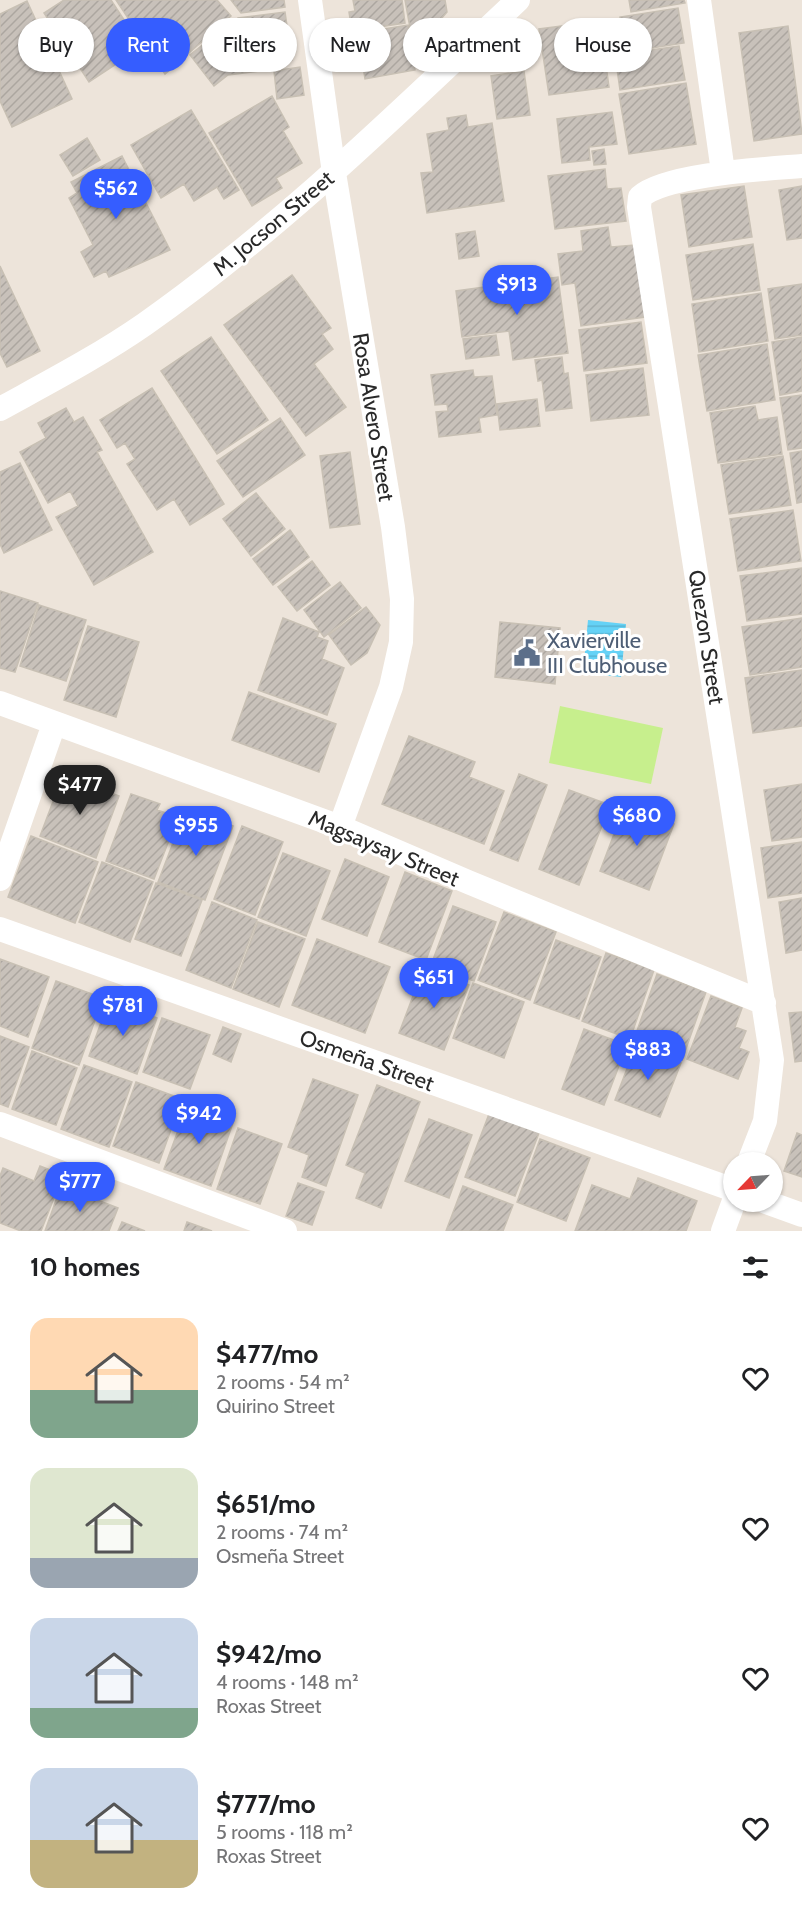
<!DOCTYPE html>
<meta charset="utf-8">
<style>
body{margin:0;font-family:Cabin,sans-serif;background:#f2f2f2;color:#202124;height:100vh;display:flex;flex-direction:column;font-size:22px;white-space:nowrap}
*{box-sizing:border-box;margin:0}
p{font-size:20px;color:#757577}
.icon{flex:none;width:33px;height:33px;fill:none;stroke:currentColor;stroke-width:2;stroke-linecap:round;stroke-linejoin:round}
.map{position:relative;height:1231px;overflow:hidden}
.side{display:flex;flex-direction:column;background:#fff;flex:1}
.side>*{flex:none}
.banner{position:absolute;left:18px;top:18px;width:766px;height:54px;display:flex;gap:12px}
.needle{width:39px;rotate:245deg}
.controls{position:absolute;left:723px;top:1152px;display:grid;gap:12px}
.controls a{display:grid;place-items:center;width:60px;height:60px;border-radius:50%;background:#fff;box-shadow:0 2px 4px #0004;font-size:30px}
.price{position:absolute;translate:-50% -51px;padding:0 14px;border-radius:21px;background:#355dff;color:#fff;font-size:20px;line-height:39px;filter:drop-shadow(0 2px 3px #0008)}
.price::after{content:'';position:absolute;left:50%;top:36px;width:18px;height:14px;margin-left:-9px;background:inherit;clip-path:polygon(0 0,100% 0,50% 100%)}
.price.current{background:#222;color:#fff}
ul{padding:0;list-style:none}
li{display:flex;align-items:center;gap:18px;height:150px;padding:0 30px}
li span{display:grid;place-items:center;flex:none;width:168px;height:120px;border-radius:18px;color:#555}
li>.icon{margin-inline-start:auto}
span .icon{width:72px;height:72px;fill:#fffc;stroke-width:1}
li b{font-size:26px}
h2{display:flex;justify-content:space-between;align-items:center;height:72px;padding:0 30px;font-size:26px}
.tag{padding:0 21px;border-radius:27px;background:#fff;box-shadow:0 2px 4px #0004;font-size:21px;line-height:54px}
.tag.current{background:#355dff;color:#fff}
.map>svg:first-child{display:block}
</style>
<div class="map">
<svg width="802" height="1231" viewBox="0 0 802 1231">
<defs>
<pattern id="water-rules" width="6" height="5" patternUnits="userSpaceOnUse" patternTransform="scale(1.5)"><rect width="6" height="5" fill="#65d2f6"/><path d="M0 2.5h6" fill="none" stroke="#58b4d3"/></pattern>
<pattern id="building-hatch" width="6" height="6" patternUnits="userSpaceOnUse" patternTransform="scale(1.5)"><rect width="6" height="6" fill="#c8c1ba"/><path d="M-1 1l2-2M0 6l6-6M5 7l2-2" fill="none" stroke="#aca6a0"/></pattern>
</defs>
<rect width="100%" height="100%" fill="#ede4da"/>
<!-- pitch -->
<path fill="#c7ef8d" d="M 560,706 L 663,728 L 651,784 L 549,763 Z"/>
<!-- water -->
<path fill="url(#water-rules)" d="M 588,620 L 626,624 L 621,677 L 583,673 Z"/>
<!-- building -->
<path fill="url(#building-hatch)" stroke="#c8c0b4" stroke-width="1.5" d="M 64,0 L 111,0 L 142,47 L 89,82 L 44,13 Z
M 116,0 L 217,0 L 231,16 L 165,74 Z
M 231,0 L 284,0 L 285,7 L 241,13 Z
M 353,0 L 402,0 L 405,23 L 352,31 L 349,12 L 355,11 Z
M 405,0 L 445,0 L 447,12 L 414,50 Z
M 629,0 L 684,0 L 685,3 L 631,12 Z
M 27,1 L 72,99 L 12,127 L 0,101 L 0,14 Z
M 678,8 L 684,43 L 627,52 L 620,17 Z
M 285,12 L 292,60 L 266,63 L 267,70 L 228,75 L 214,86 L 190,55 L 224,28 L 228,34 L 232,33 L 231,24 L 238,23 L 238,18 Z
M 600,21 L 609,87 L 549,95 L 539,29 Z
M 408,25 L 415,70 L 365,79 L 358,33 Z
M 788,26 L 802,134 L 754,141 L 739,33 Z
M 679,46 L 685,80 L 620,90 L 615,55 Z
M 300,67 L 304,95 L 277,99 L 274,71 Z
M 524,71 L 530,115 L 497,119 L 491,76 Z
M 686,83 L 696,144 L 629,154 L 619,94 Z
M 272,96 L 289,127 L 283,131 L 302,163 L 276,178 L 282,188 L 252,206 L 209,133 Z
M 191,110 L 239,190 L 224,199 L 217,187 L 194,201 L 184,184 L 161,198 L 131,145 Z
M 612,112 L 617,144 L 589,147 L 590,160 L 562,163 L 557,119 Z
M 466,115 L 468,127 L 492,123 L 504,201 L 427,213 L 421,173 L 433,172 L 427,134 L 449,130 L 447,118 Z
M 87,138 L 100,160 L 73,176 L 60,155 Z
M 604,149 L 606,164 L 594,165 L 592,151 Z
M 122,156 L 170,250 L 109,277 L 106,271 L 94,277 L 81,252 L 93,245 L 69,198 L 77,193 L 71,182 Z
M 605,169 L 607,189 L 621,188 L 626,221 L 555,229 L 548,176 Z
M 744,186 L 752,237 L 689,247 L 681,195 Z
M 802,186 L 802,238 L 787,240 L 779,190 Z
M 608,227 L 611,247 L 635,245 L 645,317 L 581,326 L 575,283 L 562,285 L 558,254 L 583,251 L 581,231 Z
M 475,231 L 479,256 L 459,259 L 456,234 Z
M 753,244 L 760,290 L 693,300 L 686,255 Z
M 0,266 L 40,351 L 7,367 L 0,353 Z
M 292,275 L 331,328 L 322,334 L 333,349 L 314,364 L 346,407 L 306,436 L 224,325 Z
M 558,277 L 568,353 L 513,360 L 509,331 L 462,337 L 456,291 Z
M 802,284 L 802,335 L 775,339 L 768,289 Z
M 761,293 L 768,341 L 699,352 L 692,304 Z
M 641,322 L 647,363 L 584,371 L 579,330 Z
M 496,335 L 499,355 L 466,359 L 463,339 Z
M 211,337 L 268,420 L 217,454 L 161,371 Z
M 802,337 L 802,391 L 780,395 L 772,342 Z
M 767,344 L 775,400 L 707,411 L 698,355 Z
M 562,357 L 564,374 L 568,373 L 572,408 L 546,411 L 542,380 L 538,381 L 535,360 Z
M 643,368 L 649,415 L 591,421 L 586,375 Z
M 473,370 L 474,377 L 492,376 L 497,415 L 479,418 L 481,432 L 439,437 L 436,412 L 448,411 L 447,404 L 435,405 L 431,375 Z
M 152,388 L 224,504 L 190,525 L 174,499 L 157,510 L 127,464 L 135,459 L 125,443 L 117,448 L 100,420 Z
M 802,395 L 802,448 L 788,450 L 780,398 Z
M 537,399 L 540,426 L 500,430 L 497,404 Z
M 755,406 L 758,420 L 777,417 L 782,454 L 718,463 L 710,413 Z
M 66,408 L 74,422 L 83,417 L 102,450 L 97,452 L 153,552 L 94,585 L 56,517 L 78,506 L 70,491 L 48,503 L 20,452 L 46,438 L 38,423 Z
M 280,418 L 305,455 L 243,497 L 217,461 Z
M 802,451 L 802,502 L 797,503 L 790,453 Z
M 350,452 L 360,524 L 330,528 L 320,456 Z
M 783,456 L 791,505 L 729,514 L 721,465 Z
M 20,463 L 52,530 L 4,553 L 0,544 L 0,472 Z
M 256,493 L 285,529 L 251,556 L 223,519 Z
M 793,510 L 801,561 L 738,571 L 730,519 Z
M 290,530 L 309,557 L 273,585 L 253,559 Z
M 312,561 L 330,585 L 297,611 L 278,587 Z
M 802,568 L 802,614 L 747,621 L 740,576 Z
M 340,582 L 361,608 L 324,637 L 304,610 Z
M 0,591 L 38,603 L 15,672 L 0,668 Z
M 39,605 L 86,620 L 66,681 L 20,666 Z
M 366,607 L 380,625 L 367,653 L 351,665 L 329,635 Z
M 283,618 L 319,632 L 317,637 L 328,641 L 322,659 L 344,668 L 327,715 L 258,690 Z
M 802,618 L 802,667 L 750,675 L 742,627 Z
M 500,622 L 560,628 L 555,684 L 495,677 Z
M 88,626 L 139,642 L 116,717 L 64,700 Z
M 802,670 L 802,726 L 753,733 L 745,678 Z
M 249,692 L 336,724 L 319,772 L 232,740 Z
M 409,736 L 475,762 L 469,777 L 504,791 L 484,844 L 382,804 Z
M 519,774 L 547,785 L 518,861 L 490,850 Z
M 63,775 L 119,796 L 96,858 L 40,836 Z
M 802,784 L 802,837 L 772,841 L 764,790 Z
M 569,790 L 610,805 L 579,885 L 539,869 Z
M 131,794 L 160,804 L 157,810 L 178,817 L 154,879 L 106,861 Z
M 625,805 L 674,824 L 649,890 L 600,871 Z
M 205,815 L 233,826 L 205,900 L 158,882 L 181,822 L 200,830 Z
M 242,826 L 283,842 L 255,915 L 214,899 Z
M 31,836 L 98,862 L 75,923 L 8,897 Z
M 802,842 L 802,893 L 768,898 L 761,848 Z
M 283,853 L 330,871 L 306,936 L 258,917 Z
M 345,859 L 389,877 L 367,936 L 322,919 Z
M 102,862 L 153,882 L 130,942 L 79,922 Z
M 405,872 L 452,891 L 426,960 L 379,942 Z
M 156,883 L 202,900 L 181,956 L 135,939 Z
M 802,898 L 802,950 L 786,953 L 779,902 Z
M 212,902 L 257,920 L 231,988 L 186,970 Z
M 453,906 L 496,922 L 474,981 L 431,965 Z
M 504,912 L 556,932 L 530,1000 L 478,980 Z
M 258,922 L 305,939 L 279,1007 L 233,989 Z
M 317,939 L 390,967 L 365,1033 L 292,1005 Z
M 556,940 L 601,957 L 579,1019 L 534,1003 Z
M 606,953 L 654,970 L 630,1039 L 582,1021 Z
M 0,959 L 49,977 L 28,1037 L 0,1026 Z
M 424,967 L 469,985 L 444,1050 L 399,1033 Z
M 657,974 L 706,992 L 682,1060 L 633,1042 Z
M 56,981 L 103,998 L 79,1065 L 32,1048 Z
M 473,983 L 524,1002 L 504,1058 L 453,1038 Z
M 711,996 L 742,1008 L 735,1027 L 746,1031 L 739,1048 L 749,1052 L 738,1079 L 687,1059 Z
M 109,1000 L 157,1018 L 137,1074 L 89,1056 Z
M 802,1012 L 802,1061 L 795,1062 L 789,1013 Z
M 162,1018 L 210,1035 L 190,1089 L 143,1072 Z
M 223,1027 L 241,1034 L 231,1062 L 213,1054 Z
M 584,1029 L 627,1045 L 604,1105 L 562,1089 Z
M 0,1036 L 29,1047 L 8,1107 L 0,1104 Z
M 636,1045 L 681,1063 L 660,1117 L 615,1100 Z
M 32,1051 L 77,1068 L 56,1125 L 12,1109 Z
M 84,1065 L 132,1082 L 109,1147 L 61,1129 Z
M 313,1079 L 358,1095 L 326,1186 L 302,1177 L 309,1155 L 288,1147 Z
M 136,1082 L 182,1099 L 159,1163 L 113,1146 Z
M 377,1085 L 420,1102 L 381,1208 L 356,1198 L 365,1173 L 346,1165 Z
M 188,1103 L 234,1120 L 211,1186 L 164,1169 Z
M 489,1114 L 539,1133 L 515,1196 L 465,1177 Z
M 429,1119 L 472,1135 L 449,1198 L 405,1181 Z
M 238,1128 L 282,1144 L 260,1204 L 217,1189 Z
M 797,1133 L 802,1135 L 802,1177 L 784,1171 Z
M 540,1139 L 590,1158 L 566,1221 L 517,1202 Z
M 40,1166 L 63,1175 L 41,1231 L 21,1231 L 0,1223 L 0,1176 L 3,1168 L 34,1181 Z
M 638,1178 L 697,1201 L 686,1231 L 575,1231 L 592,1185 L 630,1199 Z
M 298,1183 L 324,1192 L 312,1225 L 286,1216 Z
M 61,1186 L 118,1208 L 109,1231 L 45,1231 Z
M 463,1186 L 513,1205 L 503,1231 L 446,1231 Z
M 122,1222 L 145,1231 L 118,1231 Z
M 187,1222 L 212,1231 L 184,1231 Z"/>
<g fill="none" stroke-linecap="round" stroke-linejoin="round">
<!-- street -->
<path stroke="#fff" stroke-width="24" d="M 310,0 L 334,173 L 393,527 L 402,599 L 401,642 L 391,687 L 340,827
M 699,0 L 723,172
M 0,409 C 49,382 99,356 145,324 C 280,229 398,113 518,0
M 0,703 L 340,827 L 468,882 L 764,1003
M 0,879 L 54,724
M 0,929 L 734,1190
M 0,1124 L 285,1231
M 749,1162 L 765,1121 L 772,1060 L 639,207 L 640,197 C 665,174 766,169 802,166
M 766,1202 L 802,1215
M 723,1231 L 734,1201"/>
</g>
<!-- icons -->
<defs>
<symbol id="civic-bare" viewBox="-9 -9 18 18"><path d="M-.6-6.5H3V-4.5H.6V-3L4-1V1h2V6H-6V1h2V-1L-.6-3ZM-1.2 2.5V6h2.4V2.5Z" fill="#5c6f8a" stroke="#fff" stroke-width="2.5" paint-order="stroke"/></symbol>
</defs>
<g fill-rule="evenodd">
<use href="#civic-bare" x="508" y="634" width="38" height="38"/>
</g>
<g text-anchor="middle" stroke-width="6" stroke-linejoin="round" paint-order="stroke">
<!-- street labels -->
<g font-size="22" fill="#292929" stroke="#fff">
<text transform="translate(273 223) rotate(-40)" y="8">M. Jocson Street</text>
<text transform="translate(374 417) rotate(81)" y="8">Rosa Alvero Street</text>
<text transform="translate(707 637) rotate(81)" y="8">Quezon Street</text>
<text transform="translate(384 848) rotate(23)" y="8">Magsaysay Street</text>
<text transform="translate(367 1060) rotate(20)" y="8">Osmeña Street</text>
</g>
<!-- service labels -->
<g font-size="22" fill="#4e5e75" stroke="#fff" text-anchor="start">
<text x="547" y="648">Xavierville<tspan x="547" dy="25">III Clubhouse</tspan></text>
</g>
</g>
</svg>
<div class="controls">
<a><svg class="needle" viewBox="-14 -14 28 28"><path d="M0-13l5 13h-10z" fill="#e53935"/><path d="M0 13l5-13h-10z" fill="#757577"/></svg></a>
</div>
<b class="price" style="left:116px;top:220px">$562</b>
<b class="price" style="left:517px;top:316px">$913</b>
<b class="price current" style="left:80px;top:816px">$477</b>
<b class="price" style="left:637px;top:847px">$680</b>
<b class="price" style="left:196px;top:857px">$955</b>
<b class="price" style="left:434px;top:1009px">$651</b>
<b class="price" style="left:123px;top:1037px">$781</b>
<b class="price" style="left:648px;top:1081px">$883</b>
<b class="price" style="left:199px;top:1145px">$942</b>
<b class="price" style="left:80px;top:1213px">$777</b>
<div class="banner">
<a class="tag">Buy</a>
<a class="tag current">Rent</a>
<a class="tag">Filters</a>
<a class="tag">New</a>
<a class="tag">Apartment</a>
<a class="tag">House</a>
</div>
</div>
<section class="side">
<h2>10 homes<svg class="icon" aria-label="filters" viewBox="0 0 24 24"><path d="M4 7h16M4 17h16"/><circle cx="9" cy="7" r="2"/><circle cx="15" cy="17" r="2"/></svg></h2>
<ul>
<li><span style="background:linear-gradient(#ffd9b3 60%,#7fa58c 0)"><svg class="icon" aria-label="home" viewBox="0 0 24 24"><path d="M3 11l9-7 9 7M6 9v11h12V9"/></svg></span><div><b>$477/mo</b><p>2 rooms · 54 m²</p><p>Quirino Street</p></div><svg class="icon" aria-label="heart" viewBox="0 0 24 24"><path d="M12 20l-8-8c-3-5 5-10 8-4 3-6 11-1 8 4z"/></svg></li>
<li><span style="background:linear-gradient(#dfe7d0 75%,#9aa5b1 0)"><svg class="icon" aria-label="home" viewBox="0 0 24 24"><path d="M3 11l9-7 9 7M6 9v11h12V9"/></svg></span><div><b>$651/mo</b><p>2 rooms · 74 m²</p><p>Osmeña Street</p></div><svg class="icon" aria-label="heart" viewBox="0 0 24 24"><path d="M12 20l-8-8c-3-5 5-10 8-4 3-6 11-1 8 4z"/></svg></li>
<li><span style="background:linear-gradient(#c9d6e8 75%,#7fa58c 0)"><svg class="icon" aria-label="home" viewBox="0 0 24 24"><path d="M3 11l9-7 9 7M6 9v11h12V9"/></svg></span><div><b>$942/mo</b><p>4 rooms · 148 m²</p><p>Roxas Street</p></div><svg class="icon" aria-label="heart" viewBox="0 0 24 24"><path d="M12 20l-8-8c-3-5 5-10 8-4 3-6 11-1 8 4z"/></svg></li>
<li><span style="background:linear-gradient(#c9d6e8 60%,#c2b280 0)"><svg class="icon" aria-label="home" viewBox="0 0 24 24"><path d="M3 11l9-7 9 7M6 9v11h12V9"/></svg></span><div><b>$777/mo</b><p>5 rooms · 118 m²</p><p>Roxas Street</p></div><svg class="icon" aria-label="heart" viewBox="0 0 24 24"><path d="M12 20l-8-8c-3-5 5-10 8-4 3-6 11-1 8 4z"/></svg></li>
</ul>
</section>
